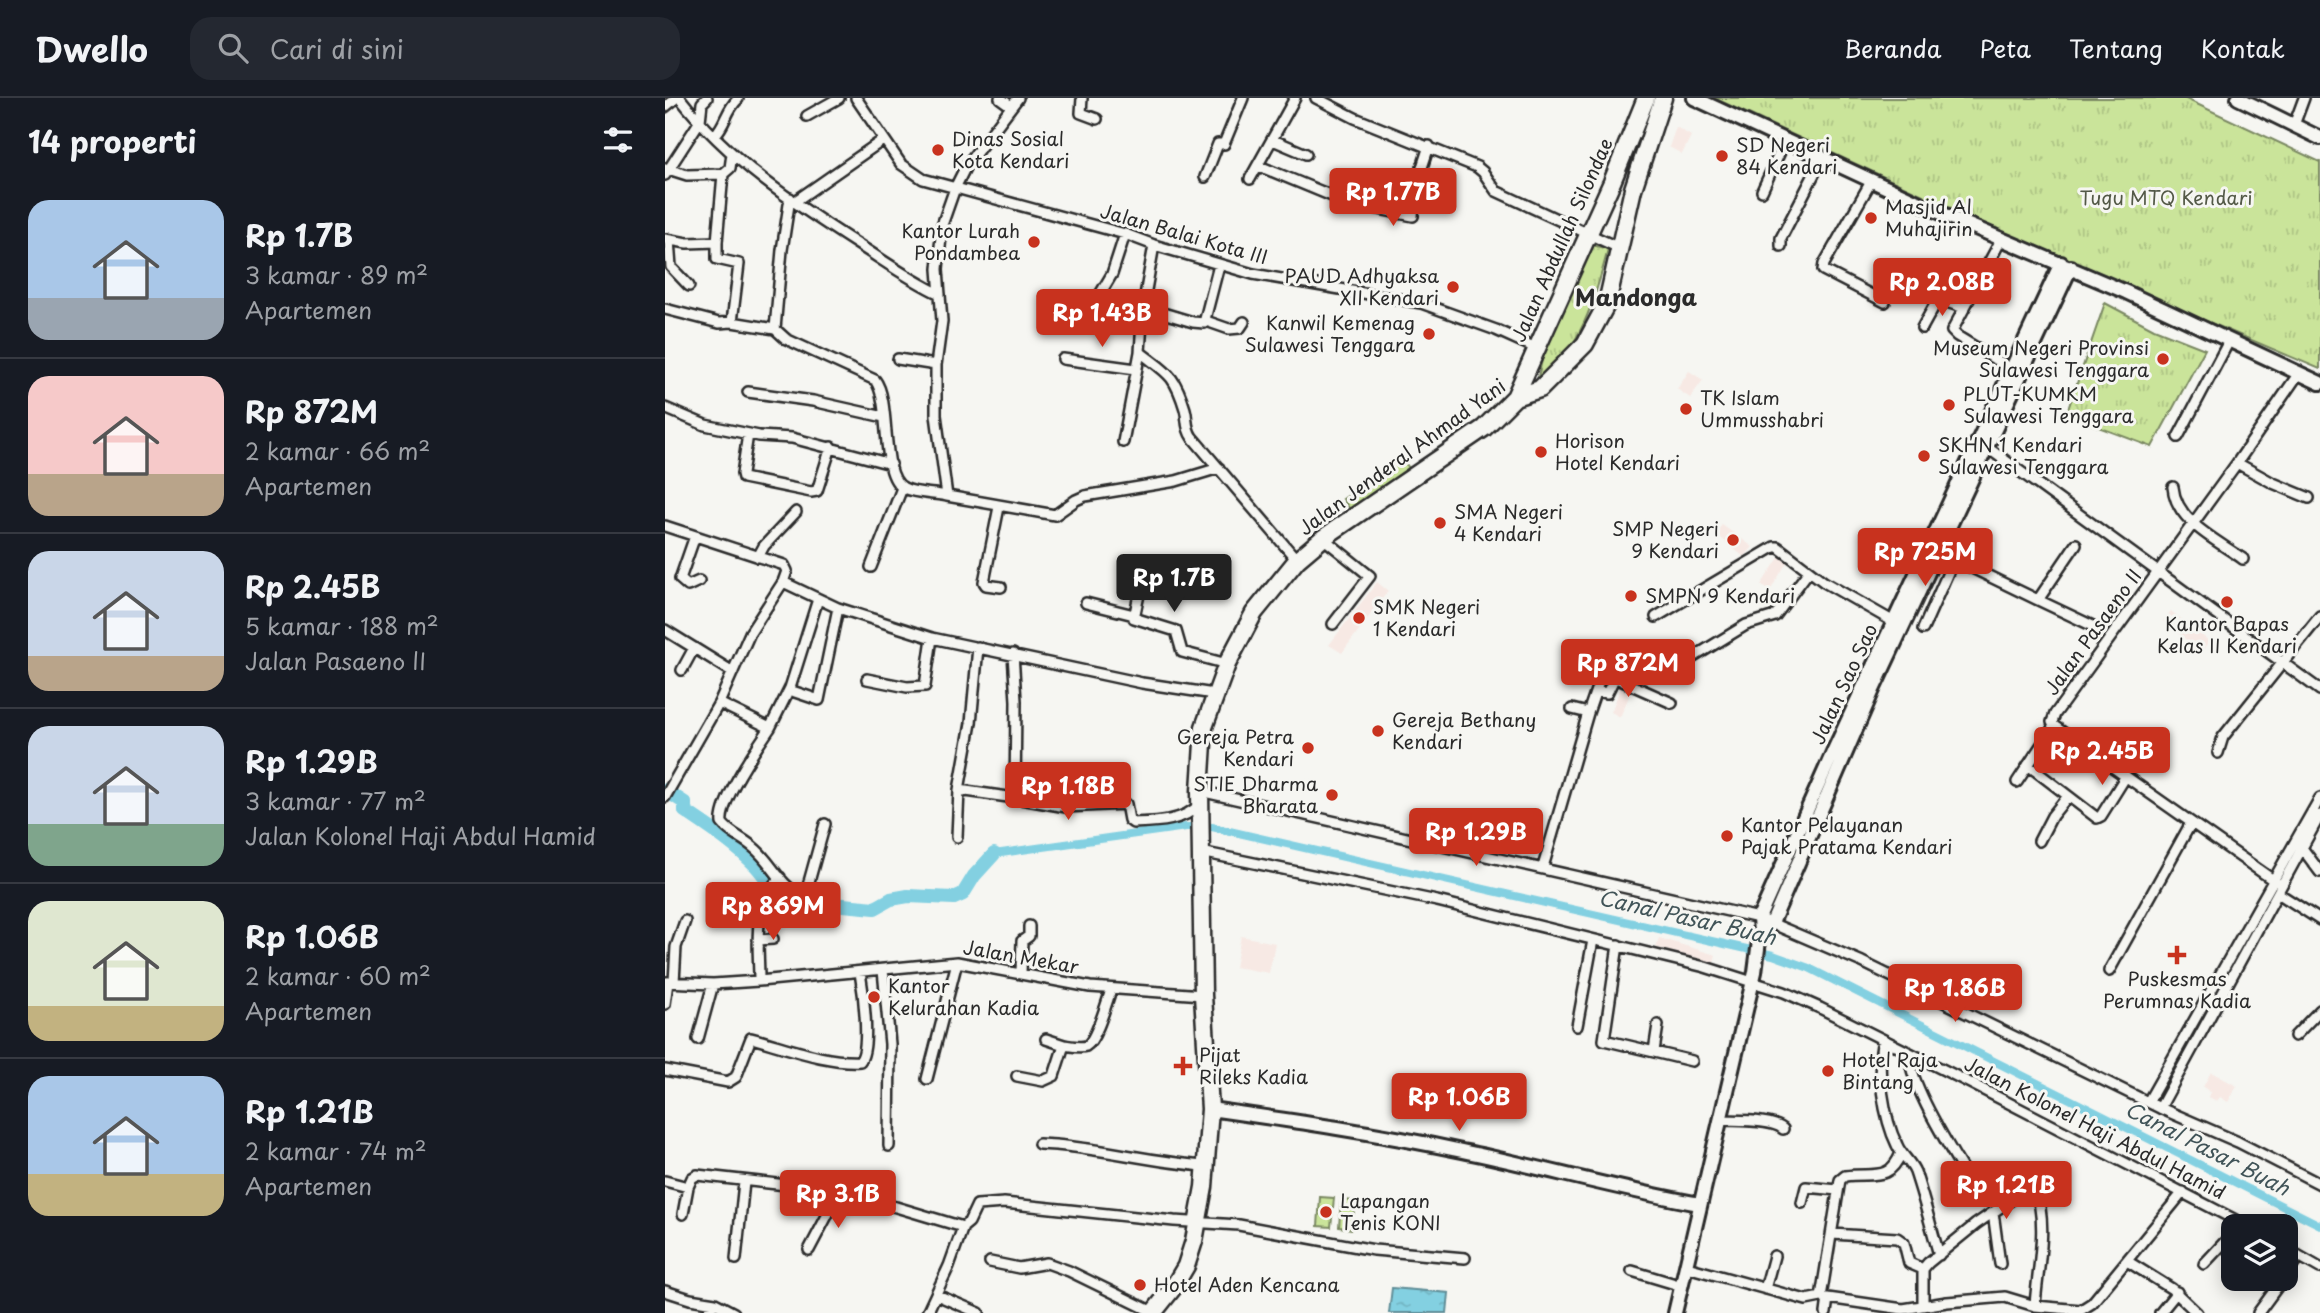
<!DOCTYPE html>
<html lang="id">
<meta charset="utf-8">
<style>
body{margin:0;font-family:"Playpen Sans",sans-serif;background:#242831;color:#f1f3f6;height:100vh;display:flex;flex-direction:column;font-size:26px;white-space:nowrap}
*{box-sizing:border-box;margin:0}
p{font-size:23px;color:#9ea1a6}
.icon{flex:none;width:38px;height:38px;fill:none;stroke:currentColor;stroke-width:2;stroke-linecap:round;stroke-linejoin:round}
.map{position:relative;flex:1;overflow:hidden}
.details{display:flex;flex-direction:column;background:#171b24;width:665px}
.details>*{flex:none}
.fabs{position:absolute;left:1556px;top:1116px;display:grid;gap:14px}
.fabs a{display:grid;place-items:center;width:77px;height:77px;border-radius:14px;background:#171b24;box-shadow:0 4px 18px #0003;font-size:35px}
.price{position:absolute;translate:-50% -60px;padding:0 16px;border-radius:7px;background:#c8321e;color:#fff;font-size:23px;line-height:46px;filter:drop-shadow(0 2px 4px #0008)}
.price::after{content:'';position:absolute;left:50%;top:42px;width:21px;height:16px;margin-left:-10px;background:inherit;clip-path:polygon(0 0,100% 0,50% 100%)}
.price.selected{background:#222;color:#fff}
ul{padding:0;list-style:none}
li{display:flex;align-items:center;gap:21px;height:175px;padding:0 28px}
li+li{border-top:2px solid #363941}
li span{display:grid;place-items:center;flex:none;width:196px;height:140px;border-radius:21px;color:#555}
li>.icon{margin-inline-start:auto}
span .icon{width:84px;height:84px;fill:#fffc;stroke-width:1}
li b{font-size:30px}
h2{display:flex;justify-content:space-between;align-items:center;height:84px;padding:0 28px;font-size:30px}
header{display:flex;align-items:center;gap:42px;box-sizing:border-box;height:98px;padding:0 35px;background:#171b24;border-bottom:2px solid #363941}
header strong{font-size:33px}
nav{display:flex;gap:38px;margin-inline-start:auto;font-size:24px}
.search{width:490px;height:63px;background:#242831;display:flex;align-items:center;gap:18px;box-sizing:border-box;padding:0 24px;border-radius:21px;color:#9ea1a6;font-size:26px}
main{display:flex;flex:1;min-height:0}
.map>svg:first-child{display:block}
</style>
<header>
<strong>Dwello</strong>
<div class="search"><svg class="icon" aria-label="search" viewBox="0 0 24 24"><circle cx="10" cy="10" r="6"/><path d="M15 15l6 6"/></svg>Cari di sini</div>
<nav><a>Beranda</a><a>Peta</a><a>Tentang</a><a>Kontak</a></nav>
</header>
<main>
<section class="details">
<h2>14 properti<svg class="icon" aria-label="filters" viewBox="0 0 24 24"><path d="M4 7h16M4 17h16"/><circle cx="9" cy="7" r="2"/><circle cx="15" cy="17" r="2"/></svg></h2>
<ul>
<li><span style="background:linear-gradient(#a9c7e8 70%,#9aa5b1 0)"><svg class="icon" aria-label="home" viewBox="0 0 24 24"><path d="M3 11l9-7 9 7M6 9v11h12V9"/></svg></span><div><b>Rp 1.7B</b><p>3 kamar · 89 m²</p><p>Apartemen</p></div></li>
<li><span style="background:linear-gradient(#f6c9c9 70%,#b9a48a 0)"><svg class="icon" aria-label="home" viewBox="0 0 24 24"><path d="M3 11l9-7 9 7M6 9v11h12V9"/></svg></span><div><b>Rp 872M</b><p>2 kamar · 66 m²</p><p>Apartemen</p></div></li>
<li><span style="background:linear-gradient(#c9d6e8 75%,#b9a48a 0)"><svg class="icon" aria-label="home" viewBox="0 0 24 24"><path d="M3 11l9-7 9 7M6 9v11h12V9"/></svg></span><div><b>Rp 2.45B</b><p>5 kamar · 188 m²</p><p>Jalan Pasaeno II</p></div></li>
<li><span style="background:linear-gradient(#c9d6e8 70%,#7fa58c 0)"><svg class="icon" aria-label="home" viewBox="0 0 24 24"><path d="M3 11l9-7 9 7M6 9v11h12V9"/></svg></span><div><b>Rp 1.29B</b><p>3 kamar · 77 m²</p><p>Jalan Kolonel Haji Abdul Hamid</p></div></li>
<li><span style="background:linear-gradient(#dfe7d0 75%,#c2b280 0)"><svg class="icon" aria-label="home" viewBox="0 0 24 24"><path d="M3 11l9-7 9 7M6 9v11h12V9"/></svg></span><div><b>Rp 1.06B</b><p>2 kamar · 60 m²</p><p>Apartemen</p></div></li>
<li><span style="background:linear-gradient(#a9c7e8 70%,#c2b280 0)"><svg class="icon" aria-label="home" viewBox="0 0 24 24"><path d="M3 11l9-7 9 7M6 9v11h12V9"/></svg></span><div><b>Rp 1.21B</b><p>2 kamar · 74 m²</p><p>Apartemen</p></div></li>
</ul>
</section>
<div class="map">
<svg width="1655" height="1215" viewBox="0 0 1655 1215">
<defs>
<pattern id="grass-tufts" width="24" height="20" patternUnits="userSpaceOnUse" patternTransform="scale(1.75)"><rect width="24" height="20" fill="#cae49a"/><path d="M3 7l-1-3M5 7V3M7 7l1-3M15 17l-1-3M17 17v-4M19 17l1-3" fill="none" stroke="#aec485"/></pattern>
<pattern id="water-ripples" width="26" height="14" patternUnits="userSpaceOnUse" patternTransform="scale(1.75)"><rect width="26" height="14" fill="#83d0e1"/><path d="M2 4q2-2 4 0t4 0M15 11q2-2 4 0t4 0" fill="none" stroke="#71b3c1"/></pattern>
</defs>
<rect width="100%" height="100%" fill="#f6f6f2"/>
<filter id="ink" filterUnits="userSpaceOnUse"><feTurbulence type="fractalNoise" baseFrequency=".0143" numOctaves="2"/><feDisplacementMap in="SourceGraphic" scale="14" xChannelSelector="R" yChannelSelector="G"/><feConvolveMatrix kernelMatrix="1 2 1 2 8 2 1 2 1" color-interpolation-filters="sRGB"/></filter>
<g filter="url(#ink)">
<!-- built -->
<path fill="#f7e9e4" d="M 1011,29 L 1026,38 L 1017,56 L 1004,49 Z
M 1024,273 L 1038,282 L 1025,300 L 1012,291 Z
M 1057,427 L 1088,449 L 1079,459 L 1050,435 Z
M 1115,458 L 1122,464 L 1105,493 L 1096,487 Z
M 712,484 L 723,493 L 677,555 L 664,547 Z
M 1506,513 L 1544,543 L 1536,554 L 1498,523 Z
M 956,589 L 966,594 L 955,619 L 946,614 Z
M 576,838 L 610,845 L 604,875 L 570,869 Z
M 994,840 L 1051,857 L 1048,867 L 991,849 Z
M 1546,974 L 1572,988 L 1563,1004 L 1555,999 L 1552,1003 L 1543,999 L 1545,994 L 1538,989 Z
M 745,996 L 787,1003 L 785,1016 L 742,1009 Z"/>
<!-- grass -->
<path fill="url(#grass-tufts)" stroke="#7a8862" stroke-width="2" d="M 1049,0 L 1519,0 L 1655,64 L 1655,271 L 1409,167 Z
M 928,147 L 943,151 C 932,194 914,260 872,283 L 878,258 L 918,163 L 924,150 Z
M 1440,205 L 1489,231 L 1540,251 L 1487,349 L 1401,317 Z
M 737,361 L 748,375 L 688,416 L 678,401 Z"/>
<!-- garden -->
<path fill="#cae49a" stroke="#7a8862" stroke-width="2" d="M 655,1099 L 669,1100 L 666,1129 L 653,1128 Z
M 676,1102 L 690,1103 L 687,1131 L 674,1129 Z"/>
<!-- water -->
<path fill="url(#water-ripples)" stroke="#608e98" stroke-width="2" d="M 727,1190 L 784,1195 L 782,1215 L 724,1215 Z"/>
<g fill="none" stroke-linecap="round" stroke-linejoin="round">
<!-- canal -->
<path stroke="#83d0e1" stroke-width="8" d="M 329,756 L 521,729 L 547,729 L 1108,857 L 1144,870 L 1655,1127"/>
<!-- river -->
<path stroke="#83d0e1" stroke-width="14" d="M 0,692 L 20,705 L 20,713 C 45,730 70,746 91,768 C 102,780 110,795 122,808 L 157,805 L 210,810 L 226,801 L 243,798 L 289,800 L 298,796 L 309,778 L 329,756"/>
<defs>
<path id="street" d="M 15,0 C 63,62 131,107 197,149 C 222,165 247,183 275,196
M 191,0 L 236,66 L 258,81 L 460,136 L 489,147 L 588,176 L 756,205 L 831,232 L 873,251
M 335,0 L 346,8
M 353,0 L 301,68 L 290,90 L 277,127 L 273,171 L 277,223 L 271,267 L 271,317 L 282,398 L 390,417 L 411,402 L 420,398 L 511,383 L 554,370
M 417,0 L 416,15 L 432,21
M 651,0 L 690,20 L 812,69 L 818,74 L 831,93 L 954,150
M 0,9 L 11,0
M 142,18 L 174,0
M 1629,27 L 1639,0
M 50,37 C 61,26 61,12 73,1
M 608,42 L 641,56
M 594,68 L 684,105 L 748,118 L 750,91 L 764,48
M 0,70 L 22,77 L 58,76
M 0,77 L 35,23 L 37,5 L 42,0
M 540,79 L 553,46 L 559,46 L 578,0
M 585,81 L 630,0
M 1207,82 L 1159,166 L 1158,172 L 1220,204
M 1097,93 L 1121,41
M 129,104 L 218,42
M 1337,140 L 1287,233 L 1292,238 L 1346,271
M 0,141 L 22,145 L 52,144 L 58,76 L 65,70 L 67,56
M 4,142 L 6,169 L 24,188
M 52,144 L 52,161 L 74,166 L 67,224
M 489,147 L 478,209 L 475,254 C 502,275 509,275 520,311 C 523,321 520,329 527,339 L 632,462
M 1116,148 L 1116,140 L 1158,59
M 478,209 L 528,224 L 539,225 L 554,167
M 0,211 L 54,225 L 67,224 L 110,231 L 117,152 L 125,100
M 422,218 L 447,176 L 460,136
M 541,223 L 564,231 L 575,230 L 579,224
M 1257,230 L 1273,201 L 1299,210
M 110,231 L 121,241 L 210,282 C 227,304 214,379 239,390 C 251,396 268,395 282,398
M 233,261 L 271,267
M 398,261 L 471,271
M 83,294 L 148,303 L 219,319
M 0,310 L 40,327 L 94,338 L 127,340 L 226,366
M 83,336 L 77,376 L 78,380 L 146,394 L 152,393 L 166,349
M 1513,339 L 1564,243
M 458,344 L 475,254
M 1323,350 L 1655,592
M 1572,365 L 1608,385 L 1644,400
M 1508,389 C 1511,424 1552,442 1578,461
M 334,409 L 319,484 L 321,487 L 336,489
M 0,428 L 119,467 L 122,473 L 118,484 L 173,510 L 267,540 L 477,585 L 549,596
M 30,438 L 15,481 L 23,488 L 34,483
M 658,440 L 705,478 L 668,526
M 1274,454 L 1373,502 L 1411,446
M 93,459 L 99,448 L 131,414
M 472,464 L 475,492 L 469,520 L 511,533 L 517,554 L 562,566
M 206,469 L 237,390
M 1373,502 L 1430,529
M 421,505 L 469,517
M 991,519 L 1109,449 L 1113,449 L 1159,484 L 1229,524
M 1258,531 L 1289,461
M 0,532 L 68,574
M 313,549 L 306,625 L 294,692 L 350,700 L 351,603 L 348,556
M 1027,560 L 1081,527 L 1110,518 L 1144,473
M 17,572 L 29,550
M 202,581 L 242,589 L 260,588 L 267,540
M 124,592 L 154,602 L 173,510
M 931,593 L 942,595 L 949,581 L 953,581 L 1007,605
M 54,605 L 105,630 L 125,590 L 153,501
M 907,611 L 923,615
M 1389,628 L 1387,624 L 1390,616 L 1572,365 L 1634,275
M 1389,628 L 1611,784
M 105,630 C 92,649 54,704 57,725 C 65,736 78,740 88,749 C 106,763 114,786 134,797 L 140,796 L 142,791 L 160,726
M 1553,655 L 1558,639 L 1655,518
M 1363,667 L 1432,720 L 1436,718 L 1461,678
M 1352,684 L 1389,628
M 535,693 L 1094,820 L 1197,864 L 1495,1010 L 1573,1044 L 1655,1086
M 0,699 L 54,605 L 85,535 L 118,484
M 350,700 L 401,709 L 461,706 L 464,722 L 468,725 C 490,724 518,724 534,707
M 292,739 L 294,692
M 1374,743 L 1387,718 L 1403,698
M 1637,750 L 1655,774
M 536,754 L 772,803 L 1040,869 L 1119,894 L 1155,910 L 1305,985 L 1584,1129
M 878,769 L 923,615 L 942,560
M 1613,795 L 1655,822
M 93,842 L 108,841
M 953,847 L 939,942 L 1027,963
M 218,872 L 225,946 L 224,1048
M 1444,873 L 1526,725
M 356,875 L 357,843 L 364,838 L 364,828
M 94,883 C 94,843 86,812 115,779
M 0,884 L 48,886 L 94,883 L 292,864 L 425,889 L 538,897
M 9,884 L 11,849 L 20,823
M 0,906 L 3,884
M 912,928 L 928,842
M 1630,938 L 1655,912
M 33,941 L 48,886
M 381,941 L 399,947
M 1218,942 C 1211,970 1219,1021 1232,1047 C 1236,1057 1246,1064 1250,1074 C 1259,1101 1266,1129 1274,1157
M 989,953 L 993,927
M 1245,956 C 1242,983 1287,1053 1302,1079
M 0,972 L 63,984 L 71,979 L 86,940 C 121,949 160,965 195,963 C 206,950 198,891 195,874
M 352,978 L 378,983 L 389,978 L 399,947 C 406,948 415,950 421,948 C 431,943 442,903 446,892
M 262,981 L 292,864
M 1483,1004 L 1655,700
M 1495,1010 L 1655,717
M 1055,1022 C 1072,1023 1107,1021 1118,1031
M 374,1046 C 430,1048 484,1064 540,1068
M 0,1083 L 23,1089 L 27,1080 L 32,1077 L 139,1089 L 231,1109 L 298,1129 L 304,1124 L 312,1107 L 339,1105 L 509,1123 L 574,1127 L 709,1152 L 800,1160
M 1137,1105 L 1141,1089 L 1173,1092
M 1328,1114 L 1335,1166
M 18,1116 L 23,1089
M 1167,1136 L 1232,1140 L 1239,1145 L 1244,1165 L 1258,1171
M 1620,1150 L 1655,1170
M 144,1152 L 173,1097
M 71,1161 L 79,1084
M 1462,1163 L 1507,1191 L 1532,1215
M 325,1164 L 354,1170 L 382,1165 L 404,1173 L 488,1214
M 1539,1166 L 1568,1135
M 1022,1169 L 1141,1202 L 1156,1199 L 1238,1211 L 1282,1204 L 1340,1199 L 1370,1208 L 1416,1212 L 1427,1205 L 1518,1094
M 967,1173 L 1017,1188
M 1620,1178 L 1634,1158
M 1100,1191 L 1109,1158
M 0,1193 L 25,1201 L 50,1205 L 69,1215
M 272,1197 L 314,1215
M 1156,1199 L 1175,1082 L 1180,1078 C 1207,1074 1224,1085 1236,1055
M 1258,1208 L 1258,1171 L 1263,1165 L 1311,1126 L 1365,1089 L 1370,1092 C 1384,1124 1372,1174 1370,1208
M 42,1215 L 50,1205
M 262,1215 L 284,1168 L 298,1129
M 1161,1215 L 1163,1200
M 1495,1215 L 1512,1194
M 1593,1215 L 1618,1181"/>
<path id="secondary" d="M 1029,0 L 1287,120 L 1461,194 L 1655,285
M 1573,0 L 1655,40
M 1095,835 L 1107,825 L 1208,592 L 1406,169
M 545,1011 C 629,1023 713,1035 797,1053 C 876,1069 955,1092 1035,1106
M 1010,1215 L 1090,874 L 1095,835 L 1094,820 L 1169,652 L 1396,165"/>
<path id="highway" d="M 850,299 L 947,84 L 981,0
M 488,1215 L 508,1190 L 521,1168 L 529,1143 L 539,1089 L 545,1011 L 538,897 L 535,693 L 539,629 L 562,566 L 589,515 L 632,462 L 658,440 L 819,330 L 850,299 L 875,291 L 920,246 L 942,205 L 968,91 L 998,0"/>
</defs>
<!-- street casing -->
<use href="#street" stroke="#2b2b2b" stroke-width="14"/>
<!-- secondary casing -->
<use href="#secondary" stroke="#2b2b2b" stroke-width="18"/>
<!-- highway casing -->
<use href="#highway" stroke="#2b2b2b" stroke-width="21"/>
<!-- street -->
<use href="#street" stroke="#f6f6f2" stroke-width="9"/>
<!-- secondary -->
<use href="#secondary" stroke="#f6f6f2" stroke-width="12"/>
<!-- highway -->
<use href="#highway" stroke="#f6f6f2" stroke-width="16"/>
</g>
</g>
<!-- markers -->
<g fill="#c8321e" stroke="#f6f6f2" stroke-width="2.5">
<circle cx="273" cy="52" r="7"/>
<circle cx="1057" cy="58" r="7"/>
<circle cx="1206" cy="120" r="7"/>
<circle cx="369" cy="144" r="7"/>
<circle cx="788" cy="189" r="7"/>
<circle cx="764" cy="236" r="7"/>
<circle cx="1498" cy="261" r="7"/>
<circle cx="1284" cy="307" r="7"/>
<circle cx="1021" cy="311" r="7"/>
<circle cx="876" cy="354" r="7"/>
<circle cx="1259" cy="358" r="7"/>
<circle cx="775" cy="425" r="7"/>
<circle cx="1068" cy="442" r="7"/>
<circle cx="966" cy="498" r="7"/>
<circle cx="1562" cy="504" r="7"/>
<circle cx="694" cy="520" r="7"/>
<circle cx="713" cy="633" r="7"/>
<circle cx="643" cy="650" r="7"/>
<circle cx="667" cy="697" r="7"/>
<circle cx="1062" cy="738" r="7"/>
<path d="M1508.5 846.5h7v7h7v7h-7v7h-7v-7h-7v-7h7z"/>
<circle cx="209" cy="899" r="7"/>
<path d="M514.5 957.5h7v7h7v7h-7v7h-7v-7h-7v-7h7z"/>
<circle cx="1163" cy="973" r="7"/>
<circle cx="661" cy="1114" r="7"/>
<circle cx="475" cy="1187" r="7"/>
</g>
<g text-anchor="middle" stroke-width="6" stroke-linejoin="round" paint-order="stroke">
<!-- poi labels -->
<g font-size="19" fill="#2b2b2b" stroke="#f6f6f2" text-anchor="start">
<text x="287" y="48">Dinas Sosial<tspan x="287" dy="22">Kota Kendari</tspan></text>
<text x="1071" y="54">SD Negeri<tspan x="1071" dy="22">84 Kendari</tspan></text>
<text x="1220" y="116">Masjid Al<tspan x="1220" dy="22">Muhajirin</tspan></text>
<text x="355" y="140" text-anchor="end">Kantor Lurah<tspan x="355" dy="22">Pondambea</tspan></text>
<text x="774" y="185" text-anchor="end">PAUD Adhyaksa<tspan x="774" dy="22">XII Kendari</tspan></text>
<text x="750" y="232" text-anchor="end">Kanwil Kemenag<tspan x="750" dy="22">Sulawesi Tenggara</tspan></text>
<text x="1484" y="257" text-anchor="end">Museum Negeri Provinsi<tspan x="1484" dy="22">Sulawesi Tenggara</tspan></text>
<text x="1298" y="303">PLUT-KUMKM<tspan x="1298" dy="22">Sulawesi Tenggara</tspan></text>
<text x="1035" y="307">TK Islam<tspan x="1035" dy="22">Ummusshabri</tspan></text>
<text x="890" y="350">Horison<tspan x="890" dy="22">Hotel Kendari</tspan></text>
<text x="1273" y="354">SKHN 1 Kendari<tspan x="1273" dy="22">Sulawesi Tenggara</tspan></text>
<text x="789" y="421">SMA Negeri<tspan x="789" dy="22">4 Kendari</tspan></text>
<text x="1054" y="438" text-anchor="end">SMP Negeri<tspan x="1054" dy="22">9 Kendari</tspan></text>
<text x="980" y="505">SMPN 9 Kendari</text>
<text x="708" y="516">SMK Negeri<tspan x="708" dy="22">1 Kendari</tspan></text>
<text x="1562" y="533" text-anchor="middle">Kantor Bapas<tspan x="1562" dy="22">Kelas II Kendari</tspan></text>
<text x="727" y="629">Gereja Bethany<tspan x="727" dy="22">Kendari</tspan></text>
<text x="629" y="646" text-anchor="end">Gereja Petra<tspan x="629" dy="22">Kendari</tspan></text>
<text x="653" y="693" text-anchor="end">STIE Dharma<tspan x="653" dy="22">Bharata</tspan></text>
<text x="1076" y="734">Kantor Pelayanan<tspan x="1076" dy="22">Pajak Pratama Kendari</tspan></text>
<text x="1512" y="888" text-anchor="middle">Puskesmas<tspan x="1512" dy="22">Perumnas Kadia</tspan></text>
<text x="223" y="895">Kantor<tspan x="223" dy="22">Kelurahan Kadia</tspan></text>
<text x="534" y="964">Pijat<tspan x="534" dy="22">Rileks Kadia</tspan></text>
<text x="1177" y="969">Hotel Raja<tspan x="1177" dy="22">Bintang</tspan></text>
<text x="675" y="1110">Lapangan<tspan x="675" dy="22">Tenis KONI</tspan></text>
<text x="489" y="1194">Hotel Aden Kencana</text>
</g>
<!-- park labels -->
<g font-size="19" fill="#535947" stroke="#f6f6f2">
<text x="1501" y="107">Tugu MTQ Kendari</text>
</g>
<!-- street labels -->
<g font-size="19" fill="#2b2b2b" stroke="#f6f6f2">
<text transform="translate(519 136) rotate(16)" y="7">Jalan Balai Kota III</text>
<text transform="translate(897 142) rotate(-66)" y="7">Jalan Abdullah Silondae</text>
<text transform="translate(737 359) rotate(-36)" y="7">Jalan Jenderal Ahmad Yani</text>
<text transform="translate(1428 534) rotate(-54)" y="7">Jalan Pasaeno II</text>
<text transform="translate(1179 586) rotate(-65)" y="7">Jalan Sao Sao</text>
<text transform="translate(356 859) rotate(10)" y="7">Jalan Mekar</text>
<text transform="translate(1430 1030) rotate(27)" y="7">Jalan Kolonel Haji Abdul Hamid</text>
</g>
<!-- water labels -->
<g font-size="21" font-style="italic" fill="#415458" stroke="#f6f6f2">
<text transform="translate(1022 820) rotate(13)" y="7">Canal Pasar Buah</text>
<text transform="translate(1542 1051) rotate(27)" y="7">Canal Pasar Buah</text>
</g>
<!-- quarter labels -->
<g font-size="23" font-weight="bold" fill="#2b2b2b" stroke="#f6f6f2">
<text x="971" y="208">Mandonga</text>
</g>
</g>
</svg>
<div class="fabs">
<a><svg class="icon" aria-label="layers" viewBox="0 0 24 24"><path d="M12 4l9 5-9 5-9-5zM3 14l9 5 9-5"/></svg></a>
</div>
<b class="price" style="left:728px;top:130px">Rp 1.77B</b>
<b class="price" style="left:1277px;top:220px">Rp 2.08B</b>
<b class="price" style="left:437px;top:251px">Rp 1.43B</b>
<b class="price" style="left:1260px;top:490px">Rp 725M</b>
<b class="price selected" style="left:509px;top:516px">Rp 1.7B</b>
<b class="price" style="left:963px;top:601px">Rp 872M</b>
<b class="price" style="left:1437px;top:689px">Rp 2.45B</b>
<b class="price" style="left:403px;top:724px">Rp 1.18B</b>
<b class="price" style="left:811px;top:770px">Rp 1.29B</b>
<b class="price" style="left:108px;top:844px">Rp 869M</b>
<b class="price" style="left:1290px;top:926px">Rp 1.86B</b>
<b class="price" style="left:794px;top:1035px">Rp 1.06B</b>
<b class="price" style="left:1341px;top:1123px">Rp 1.21B</b>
<b class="price" style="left:173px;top:1132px">Rp 3.1B</b>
</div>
</main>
